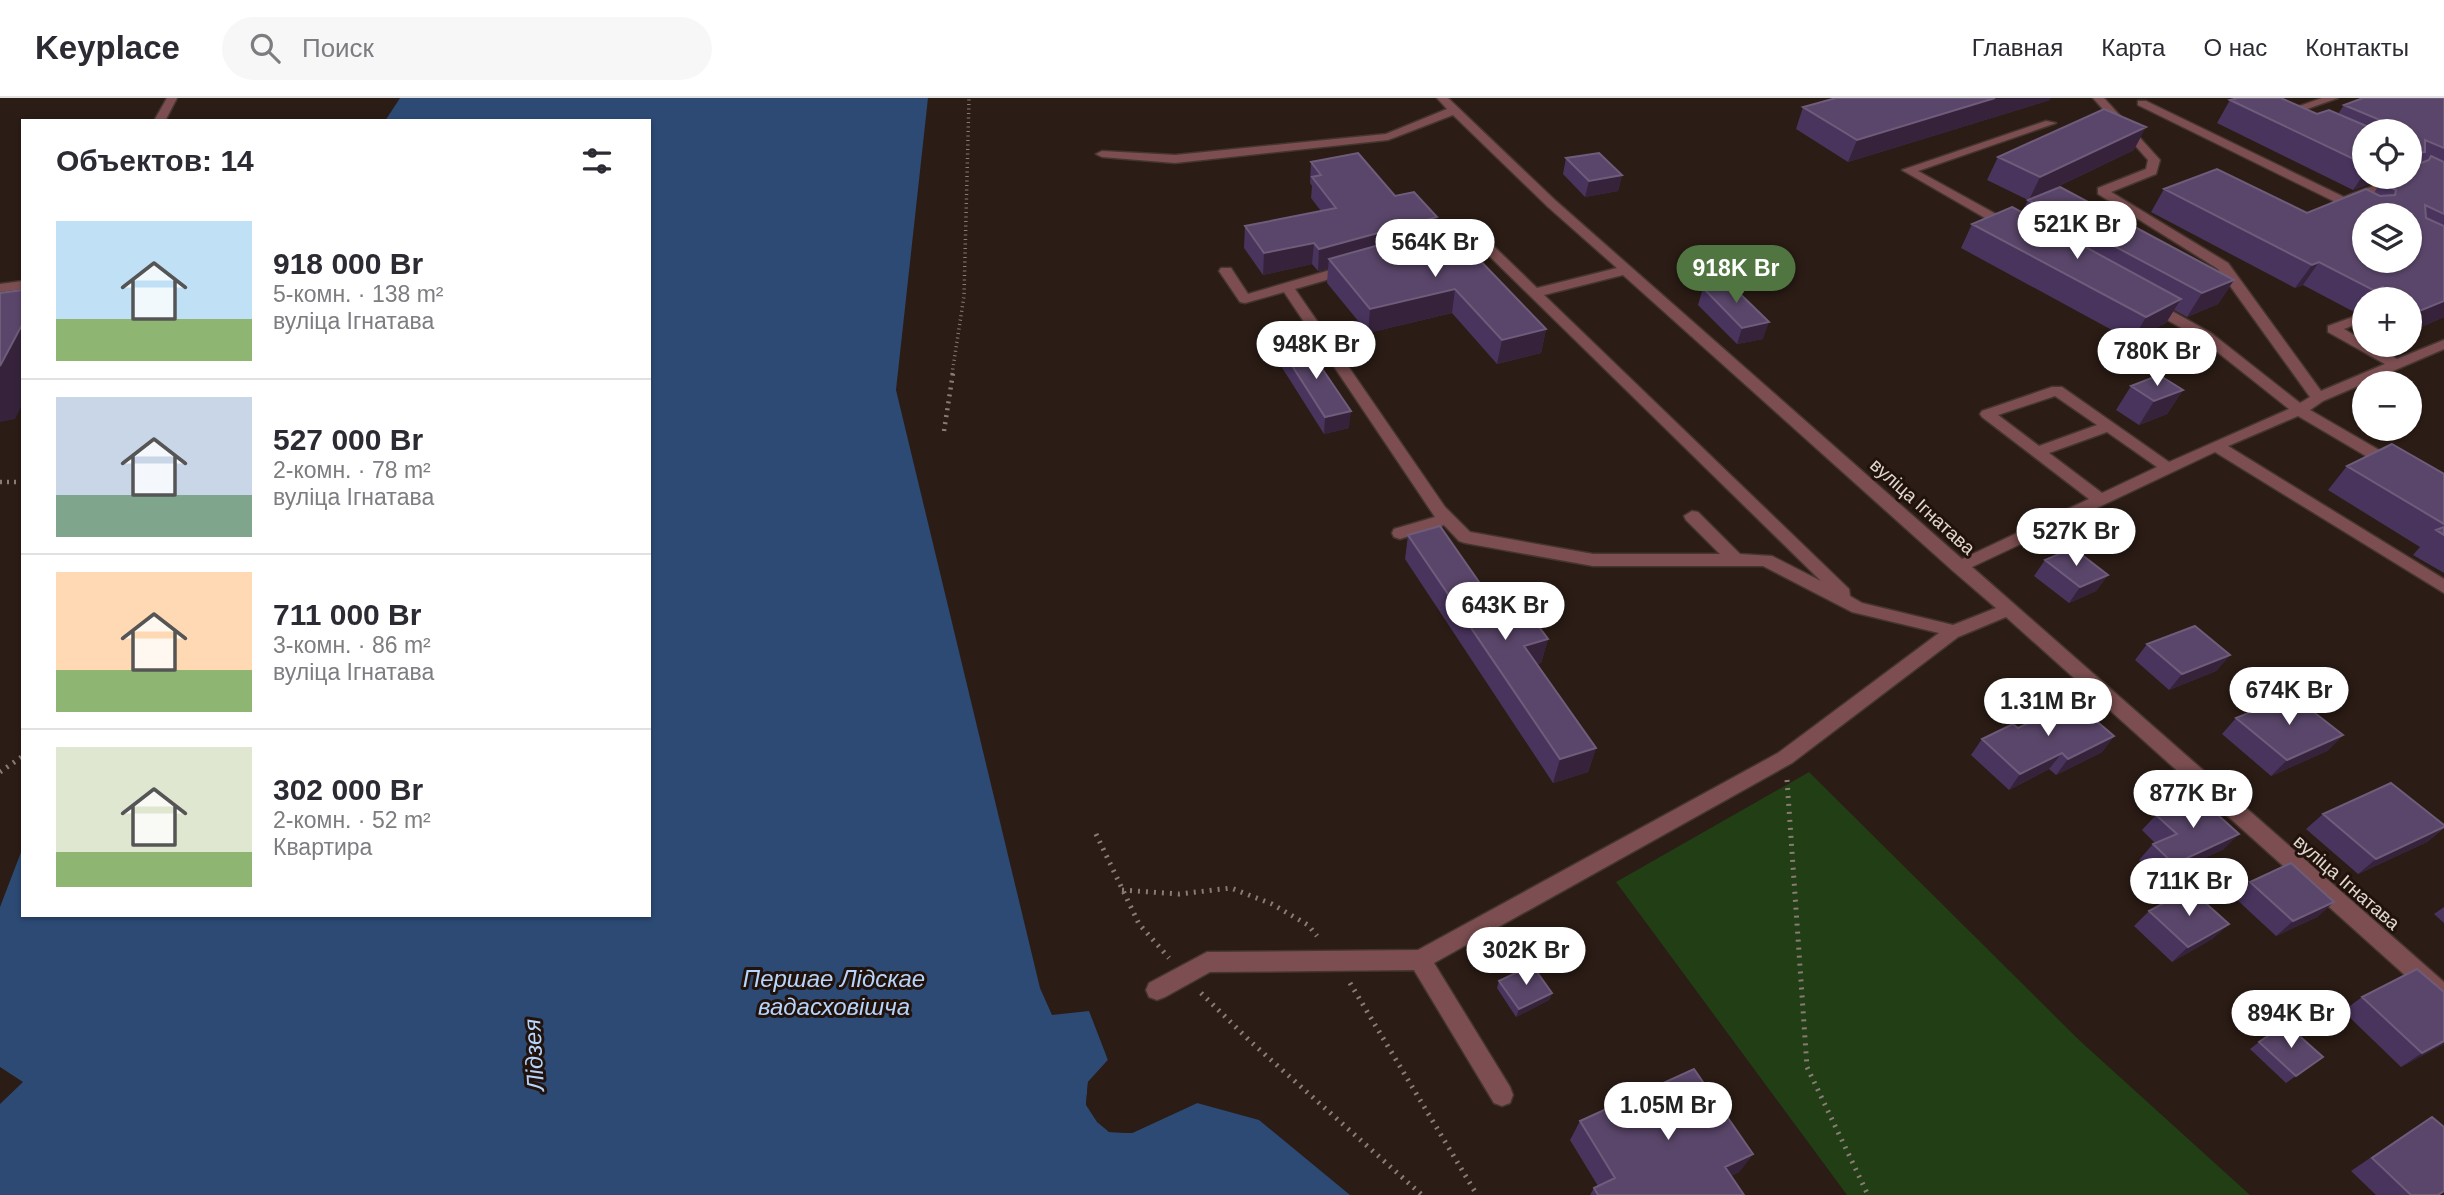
<!DOCTYPE html>
<html lang="ru">
<meta charset="utf-8">
<style>
body{margin:0;font-family:Arial,sans-serif;background:#f7f7f7;color:#2b2b33;height:100vh;display:flex;flex-direction:column;font-size:26px;white-space:nowrap}
*{box-sizing:border-box;margin:0}
p{font-size:23px;color:#7c7c81}
.icon{flex:none;width:38px;height:38px;fill:none;stroke:currentColor;stroke-width:2;stroke-linecap:round;stroke-linejoin:round}
.map{position:relative;flex:1;overflow:hidden}
.side{position:absolute;left:21px;top:21px;width:630px;height:798px;display:flex;flex-direction:column;background:#fff;border-radius:0px;box-shadow:0 2px 5px #0004}
.side>*{flex:none}
.tools{position:absolute;left:2352px;top:21px;display:grid;gap:14px}
.tools a{display:grid;place-items:center;width:70px;height:70px;border-radius:50%;background:#fff;box-shadow:0 2px 5px #0004;font-size:35px}
.price{position:absolute;translate:-50% -60px;padding:0 16px;border-radius:24px;background:#fff;color:#222;font-size:23px;line-height:46px;filter:drop-shadow(0 2px 4px #0008)}
.price::after{content:'';position:absolute;left:50%;top:42px;width:21px;height:16px;margin-left:-10px;background:inherit;clip-path:polygon(0 0,100% 0,50% 100%)}
.price.current{background:#517541;color:#fff}
ul{padding:0;list-style:none}
li{display:flex;align-items:center;gap:21px;height:175px;padding:0 35px}
li+li{border-top:2px solid #e1e1e2}
li span{display:grid;place-items:center;flex:none;width:196px;height:140px;border-radius:0px;color:#555}
li>.icon{margin-inline-start:auto}
span .icon{width:84px;height:84px;fill:#fffc;stroke-width:1}
li b{font-size:30px}
h2{display:flex;justify-content:space-between;align-items:center;height:84px;padding:0 35px;font-size:30px}
header{display:flex;align-items:center;gap:42px;box-sizing:border-box;height:98px;padding:0 35px;background:#fff;border-bottom:2px solid #e1e1e2}
header strong{font-size:33px}
nav{display:flex;gap:38px;margin-inline-start:auto;font-size:24px}
.search{width:490px;height:63px;background:#f7f7f7;display:flex;align-items:center;gap:18px;box-sizing:border-box;padding:0 24px;border-radius:38px;color:#7c7c81;font-size:26px}
.map>svg:first-child{display:block}
</style>
<header>
<strong>Keyplace</strong>
<div class="search"><svg class="icon" aria-label="search" viewBox="0 0 24 24"><circle cx="10" cy="10" r="6"/><path d="M15 15l6 6"/></svg>Поиск</div>
<nav><a>Главная</a><a>Карта</a><a>О нас</a><a>Контакты</a></nav>
</header>
<div class="map">
<svg width="2444" height="1097" viewBox="0 0 2444 1097">
<rect width="100%" height="100%" fill="#2b1c15"/>
<!-- green -->
<path fill="#213e15" d="M 1809,674 L 2079,942 L 2250,1097 L 1847,1097 L 1616,784 Z"/>
<!-- water -->
<path fill="#2c4a74" d="M 400,0 L 928,0 L 896,292 L 1040,890 L 1052,917 L 1089,913 L 1108,962 L 1088,984 L 1086,1006 L 1109,1034 L 1132,1035 L 1197,1005 L 1259,1022 L 1350,1097 L 0,1097 L 0,1006 L 23,984 L 0,969 L 0,809 L 23,749 L 23,817 L 649,817 L 649,23 L 385,23 Z"/>
<!-- pier -->
<path fill="#2b1c15" d="M 1090,909 L 1111,962 L 1092,986 L 1089,1006 L 1099,1022 L 1110,1031 L 1131,1031 L 1199,1002 L 1197,1005 L 1132,1035 L 1109,1034 L 1097,1024 L 1086,1007 L 1088,984 L 1108,962 Z"/>
<g fill="none" stroke-linecap="round" stroke-linejoin="round">
<defs>
<path id="minor" d="M 167,0 L 177,0 L 165,23 L 154,23 Z
M 1437,0 L 1448,0 L 1556,103 L 1962,461 L 2089,401 L 1982,319 L 1980,316 L 1982,313 L 2052,289 L 2062,289 L 2169,364 L 2289,311 L 2201,241 L 2146,210 L 2146,204 L 2156,204 L 2211,235 L 2300,305 L 2310,299 L 2218,171 L 2098,96 L 2098,90 L 2146,71 L 2148,62 L 2093,0 L 2104,0 L 2160,62 L 2156,76 L 2111,94 L 2228,165 L 2321,293 L 2385,266 L 2328,234 L 2328,228 L 2364,215 L 2364,223 L 2344,231 L 2364,243 L 2364,247 L 2371,247 L 2397,261 L 2444,242 L 2444,251 L 2323,303 L 2310,312 L 2398,363 L 2401,367 L 2398,371 L 2388,371 L 2298,318 L 2228,348 L 2444,481 L 2444,495 L 2215,354 L 1972,469 L 2444,884 L 2444,908 L 2436,905 L 2006,519 L 1958,539 L 1792,665 L 1434,865 L 1510,989 L 1513,997 L 1510,1005 L 1502,1008 L 1494,1005 L 1414,872 L 1210,874 L 1165,899 L 1157,902 L 1149,899 L 1146,892 L 1149,885 L 1207,854 L 1418,852 L 1778,655 L 1939,535 L 1852,514 L 1763,468 L 1593,468 L 1465,445 L 1459,443 L 1444,427 L 1400,441 L 1394,439 L 1392,435 L 1394,431 L 1435,419 L 1284,194 L 1245,205 L 1240,204 L 1219,173 L 1221,170 L 1231,170 L 1248,196 L 1344,168 L 1354,168 L 1354,174 L 1295,191 L 1445,409 L 1470,434 L 1593,456 L 1720,456 L 1686,422 L 1684,418 L 1692,413 L 1698,414 L 1740,456 L 1772,458 L 1821,483 L 1472,141 L 1432,150 L 1432,144 L 1474,132 L 1478,133 L 1537,190 L 1617,170 L 1548,109 L 1453,17 L 1388,42 L 1175,65 L 1102,59 L 1096,56 L 1102,53 L 1175,57 L 1386,36 L 1447,11 ZM 1623,177 L 1953,473 L 1996,510 L 1953,527 L 1862,505 L 1850,498 L 1849,491 L 1544,197 ZM 2055,298 L 2097,327 L 2039,348 L 1998,317 ZM 2107,334 L 2157,369 L 2102,395 L 2049,355 Z
M 2322,0 L 2338,0 L 2290,17 L 2280,15 Z
M 2138,3 L 2146,3 L 2344,99 L 2397,79 L 2410,79 L 2410,76 L 2414,79 L 2352,103 L 2378,117 L 2364,118 L 2138,7 Z
M 2046,23 L 2056,25 L 1918,73 L 2014,126 L 2014,132 L 2006,132 L 1902,72 Z
M 23,183 L 23,191 L 0,194 L 0,186 Z"/>
</defs>
<!-- minor casing -->
<use href="#minor" stroke="#44362f" stroke-width="3"/>
<!-- path-far2 -->
<path stroke="#897c76" stroke-width="3.5" stroke-dasharray="1 3.5" stroke-linecap="butt" d="M 952,276 L 964,198 L 969,0"/>
<!-- path-far1 -->
<path stroke="#897c76" stroke-width="4.5" stroke-dasharray="2 5" stroke-linecap="butt" d="M 944,333 L 953,275
M 0,384 L 23,384"/>
<!-- path -->
<path stroke="#897c76" stroke-width="5" stroke-dasharray="2 6" stroke-linecap="butt" d="M 0,674 L 23,658
M 1787,682 L 1807,969 L 1868,1097
M 1096,736 L 1139,826 L 1169,860
M 1122,792 L 1179,796 L 1231,790 L 1272,806 L 1308,827 L 1317,838
M 1350,885 L 1477,1097
M 1201,895 L 1251,944 L 1422,1097"/>
<!-- minor -->
<use href="#minor" fill="#7c4e51" fill-rule="evenodd"/>
</g>
<!-- wall -->
<path fill="#49345e" fill-rule="evenodd" d="M 2444,0 L 2444,219 L 2410,234 L 2410,201 L 2364,201 L 2364,213 L 2356,215 L 2303,187 L 2295,190 L 2151,114 L 2164,91 L 2307,115 L 2374,95 L 2383,81 L 2353,92 L 2217,25 L 2230,2 L 2317,16 L 2338,16 L 2344,7 ZM 2364,33 L 2410,33 L 2410,79 L 2364,79 Z
M 2050,2 L 1848,64 L 1796,31 L 1803,9 Z
M 2134,52 L 2038,98 L 2234,182 L 2218,206 L 2187,219 L 2174,212 L 2166,225 L 2132,243 L 1961,150 L 1972,126 L 2022,114 L 2028,102 L 1987,82 L 1998,59 Z
M 1566,60 L 1622,77 L 1618,93 L 1585,99 L 1563,76 Z
M 1311,64 L 1395,98 L 1435,132 L 1546,231 L 1541,255 L 1497,266 L 1452,215 L 1368,235 L 1327,185 L 1328,171 L 1318,173 L 1312,166 L 1263,177 L 1244,150 L 1245,128 L 1321,113 L 1311,100 L 1312,88 L 1310,85 Z
M 1703,190 L 1763,241 L 1737,246 L 1698,207 Z
M 1282,252 L 1349,330 L 1324,336 L 1281,268 Z
M 2131,288 L 2183,292 L 2167,316 L 2139,327 L 2116,312 Z
M 2347,368 L 2444,376 L 2444,475 L 2413,457 L 2420,449 L 2328,392 Z
M 1408,437 L 1493,504 L 1548,541 L 1541,565 L 1537,566 L 1596,650 L 1588,674 L 1553,685 L 1405,461 Z
M 2045,462 L 2108,477 L 2096,493 L 2069,505 L 2034,478 Z
M 2147,546 L 2230,557 L 2216,573 L 2169,592 L 2135,562 Z
M 2236,620 L 2343,637 L 2327,653 L 2271,678 L 2222,636 Z
M 2018,630 L 2114,638 L 2102,654 L 2056,677 L 2049,671 L 2009,692 L 1971,657 L 1982,641 Z
M 2323,716 L 2444,727 L 2444,730 L 2427,744 L 2358,776 L 2306,731 Z
M 2156,717 L 2224,751 L 2159,781 L 2139,762 L 2153,746 L 2155,745 L 2142,732 Z
M 2250,784 L 2334,804 L 2317,819 L 2276,838 L 2234,799 Z
M 2444,809 L 2444,825 L 2434,816 Z
M 2149,813 L 2229,826 L 2212,841 L 2172,864 L 2134,828 Z
M 1499,883 L 1552,895 L 1549,902 L 1516,919 L 1497,890 Z
M 2444,894 L 2444,946 L 2401,969 L 2343,913 L 2362,899 Z
M 2259,944 L 2323,959 L 2286,985 L 2250,951 Z
M 2432,1019 L 2438,1097 L 2376,1097 L 2351,1073 L 2411,1032 Z
M 1580,1023 L 1753,1056 L 1739,1074 L 1731,1078 L 1744,1097 L 1590,1097 L 1594,1090 L 1598,1088 L 1570,1042 Z"/>
<!-- shaded-wall -->
<path fill="#36233b" d="M 1995,0 L 2051,0 L 2050,2 L 1848,64 L 1857,42 Z
M 2146,29 L 2134,52 L 2029,102 L 2040,79 Z
M 2364,76 L 2364,79 L 2385,79 L 2383,81 L 2353,92 Z
M 1622,77 L 1618,93 L 1585,99 L 1589,83 Z
M 1437,119 L 1434,141 L 1329,161 L 1328,171 L 1318,173 L 1319,151 Z
M 1314,145 L 1312,166 L 1263,177 L 1264,155 Z
M 2319,164 L 2303,187 L 2295,190 L 2312,167 Z
M 2234,182 L 2218,206 L 2187,219 L 2202,195 Z
M 2383,189 L 2374,201 L 2366,201 L 2373,192 Z
M 1455,191 L 1452,215 L 1368,235 L 1370,211 Z
M 2181,201 L 2166,225 L 2132,243 L 2146,219 Z
M 2444,203 L 2444,219 L 2410,234 L 2410,224 L 2417,214 Z
M 2364,204 L 2364,213 L 2356,215 Z
M 1769,224 L 1763,241 L 1737,246 L 1742,230 Z
M 23,225 L 23,305 L 15,321 L 0,324 L 0,268 Z
M 1546,231 L 1541,255 L 1497,266 L 1502,242 Z
M 2183,292 L 2167,316 L 2139,327 L 2154,303 Z
M 1351,313 L 1349,330 L 1324,336 L 1325,319 Z
M 2108,477 L 2096,493 L 2069,505 L 2080,489 Z
M 1548,541 L 1541,565 L 1518,572 L 1524,548 Z
M 2230,557 L 2216,573 L 2169,592 L 2182,576 Z
M 2343,637 L 2327,653 L 2271,678 L 2287,662 Z
M 2114,638 L 2102,654 L 2056,677 L 2068,661 Z
M 1596,650 L 1588,674 L 1553,685 L 1560,661 Z
M 2062,655 L 2049,671 L 2009,692 L 2020,676 Z
M 2444,729 L 2427,744 L 2358,776 L 2376,761 Z
M 2239,736 L 2224,751 L 2159,781 L 2174,766 Z
M 2334,804 L 2317,819 L 2276,838 L 2293,823 Z
M 2229,826 L 2212,841 L 2172,864 L 2188,849 Z
M 1552,895 L 1549,902 L 1516,919 L 1519,911 Z
M 2444,943 L 2444,946 L 2401,969 L 2422,955 Z
M 1753,1056 L 1739,1074 L 1712,1088 L 1725,1069 Z"/>
<!-- building -->
<path fill="#5a466a" stroke="#6f5c7a" stroke-width="2" fill-rule="evenodd" d="M 1836,0 L 1995,0 L 1857,42 L 1803,9 Z
M 2238,0 L 2281,0 L 2317,16 L 2329,12 L 2378,33 L 2364,33 L 2364,66 L 2230,2 Z
M 2363,0 L 2444,0 L 2444,50 L 2425,42 L 2425,54 L 2410,55 L 2410,33 L 2380,33 L 2380,22 L 2344,7 Z
M 2104,11 L 2146,29 L 2040,79 L 1998,59 Z
M 1358,55 L 1395,98 L 1414,94 L 1437,119 L 1319,151 L 1314,145 L 1264,155 L 1245,128 L 1336,110 L 1312,79 L 1321,77 L 1311,64 Z
M 1599,55 L 1622,77 L 1589,83 L 1566,60 Z
M 2431,58 L 2444,64 L 2444,116 L 2425,107 L 2426,120 L 2444,128 L 2444,203 L 2417,214 L 2410,211 L 2410,201 L 2392,201 L 2384,197 L 2383,189 L 2373,192 L 2319,164 L 2312,167 L 2164,91 L 2217,71 L 2307,115 L 2366,91 L 2380,98 L 2395,97 L 2396,92 L 2383,85 L 2392,80 L 2390,79 L 2410,79 L 2410,69 L 2429,62 ZM 2364,117 L 2410,117 L 2410,163 L 2364,163 Z
M 2060,89 L 2234,182 L 2202,195 L 2028,102 Z
M 2012,109 L 2181,201 L 2146,219 L 1972,126 Z
M 1447,128 L 1546,231 L 1502,242 L 1455,191 L 1370,211 L 1329,161 Z
M 1729,185 L 1769,224 L 1742,230 L 1703,190 Z
M 23,192 L 23,225 L 0,268 L 0,195 Z
M 1306,247 L 1351,313 L 1325,319 L 1282,252 Z
M 2159,277 L 2183,292 L 2154,303 L 2131,288 Z
M 2392,346 L 2444,376 L 2444,426 L 2347,368 Z
M 1440,428 L 1493,504 L 1516,498 L 1548,541 L 1524,548 L 1596,650 L 1560,661 L 1408,437 Z
M 2444,429 L 2444,437 L 2436,432 Z
M 2073,450 L 2108,477 L 2080,489 L 2045,462 Z
M 2195,528 L 2230,557 L 2182,576 L 2147,546 Z
M 2292,597 L 2343,637 L 2287,662 L 2236,620 Z
M 2074,604 L 2114,638 L 2068,661 L 2062,655 L 2020,676 L 1982,641 L 2013,626 L 2018,630 Z
M 2391,685 L 2444,727 L 2444,729 L 2376,761 L 2323,716 Z
M 2197,698 L 2239,736 L 2174,766 L 2153,746 L 2177,736 L 2156,717 Z
M 2291,765 L 2334,804 L 2293,823 L 2250,784 Z
M 2190,791 L 2229,826 L 2188,849 L 2149,813 Z
M 1532,867 L 1552,895 L 1519,911 L 1499,883 Z
M 2417,871 L 2444,894 L 2444,943 L 2422,955 L 2362,899 Z
M 2286,926 L 2323,959 L 2296,978 L 2259,944 Z
M 1694,971 L 1753,1056 L 1725,1069 L 1744,1097 L 1598,1097 L 1594,1090 L 1615,1080 L 1580,1023 Z
M 2432,1019 L 2444,1029 L 2444,1093 L 2438,1097 L 2411,1097 L 2372,1060 Z"/>
<g text-anchor="middle" stroke-width="6" stroke-linejoin="round" paint-order="stroke">
<!-- street labels -->
<g font-size="19" fill="#e1d6d1" stroke="#21130c">
<text transform="translate(1923 408) rotate(42)" y="7">вуліца Ігнатава</text>
<text transform="translate(2347 784) rotate(41)" y="7">вуліца Ігнатава</text>
</g>
<!-- near-water labels -->
<g font-size="24" font-style="italic" fill="#b7d4fd" stroke="#21130c">
<text x="834" y="889">Першае Лідскае<tspan x="834" dy="28">вадасховішча</tspan></text>
<text transform="translate(534 957) rotate(-93)" y="8">Лідзея</text>
</g>
</g>
</svg>
<div class="tools">
<a><svg class="icon" aria-label="locate" viewBox="0 0 24 24"><circle cx="12" cy="12" r="6"/><path d="M12 2v4M12 18v4M2 12h4M18 12h4"/></svg></a>
<a><svg class="icon" aria-label="layers" viewBox="0 0 24 24"><path d="M12 4l9 5-9 5-9-5zM3 14l9 5 9-5"/></svg></a>
<a>+</a>
<a>−</a>
</div>
<b class="price" style="left:2077px;top:163px">521K Br</b>
<b class="price" style="left:1435px;top:181px">564K Br</b>
<b class="price current" style="left:1736px;top:207px">918K Br</b>
<b class="price" style="left:1316px;top:283px">948K Br</b>
<b class="price" style="left:2157px;top:290px">780K Br</b>
<b class="price" style="left:2076px;top:470px">527K Br</b>
<b class="price" style="left:1505px;top:544px">643K Br</b>
<b class="price" style="left:2289px;top:629px">674K Br</b>
<b class="price" style="left:2048px;top:640px">1.31M Br</b>
<b class="price" style="left:2193px;top:732px">877K Br</b>
<b class="price" style="left:2189px;top:820px">711K Br</b>
<b class="price" style="left:1526px;top:889px">302K Br</b>
<b class="price" style="left:2291px;top:952px">894K Br</b>
<b class="price" style="left:1668px;top:1044px">1.05M Br</b>
<section class="side">
<h2>Объектов: 14<svg class="icon" aria-label="filters" viewBox="0 0 24 24"><path d="M4 7h16M4 17h16"/><circle cx="9" cy="7" r="2"/><circle cx="15" cy="17" r="2"/></svg></h2>
<ul>
<li><span style="background:linear-gradient(#bfe0f5 70%,#8fb573 0)"><svg class="icon" aria-label="home" viewBox="0 0 24 24"><path d="M3 11l9-7 9 7M6 9v11h12V9"/></svg></span><div><b>918 000 Br</b><p>5-комн. · 138 m²</p><p>вуліца Ігнатава</p></div></li>
<li><span style="background:linear-gradient(#c9d6e8 70%,#7fa58c 0)"><svg class="icon" aria-label="home" viewBox="0 0 24 24"><path d="M3 11l9-7 9 7M6 9v11h12V9"/></svg></span><div><b>527 000 Br</b><p>2-комн. · 78 m²</p><p>вуліца Ігнатава</p></div></li>
<li><span style="background:linear-gradient(#ffd9b3 70%,#8fb573 0)"><svg class="icon" aria-label="home" viewBox="0 0 24 24"><path d="M3 11l9-7 9 7M6 9v11h12V9"/></svg></span><div><b>711 000 Br</b><p>3-комн. · 86 m²</p><p>вуліца Ігнатава</p></div></li>
<li><span style="background:linear-gradient(#dfe7d0 75%,#8fb573 0)"><svg class="icon" aria-label="home" viewBox="0 0 24 24"><path d="M3 11l9-7 9 7M6 9v11h12V9"/></svg></span><div><b>302 000 Br</b><p>2-комн. · 52 m²</p><p>Квартира</p></div></li>
</ul>
</section>
</div>
